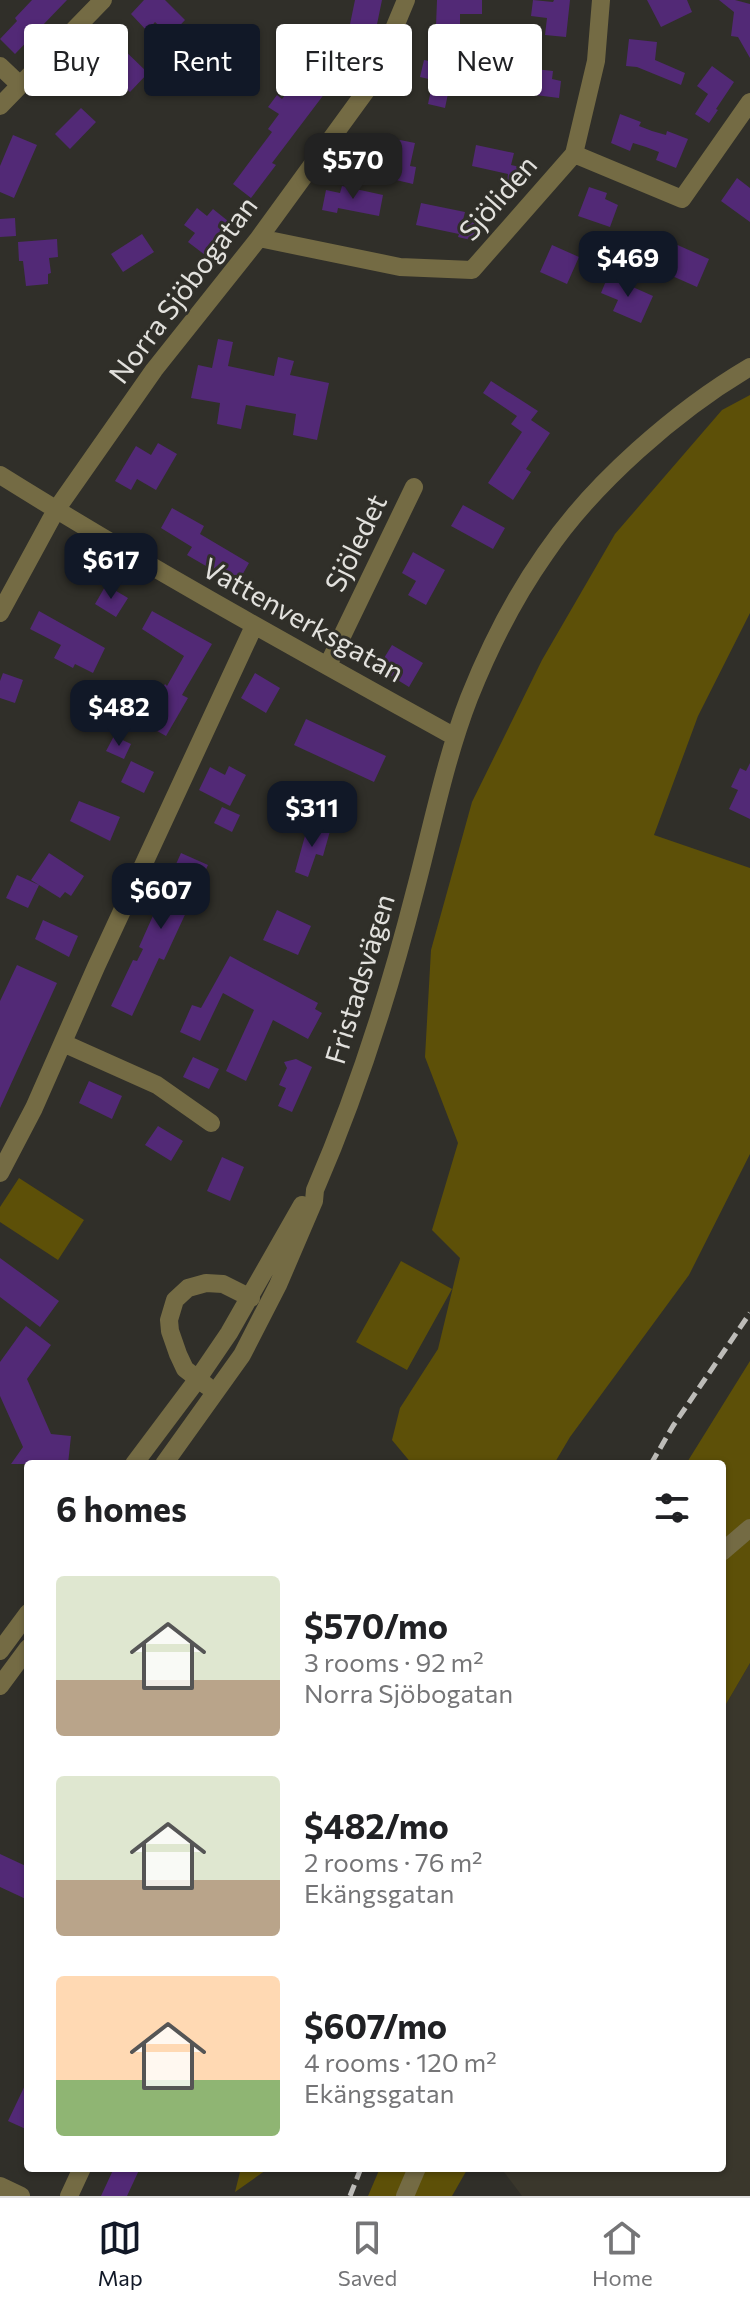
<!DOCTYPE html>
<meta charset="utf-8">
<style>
body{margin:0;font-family:Commissioner,sans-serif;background:#f2f2f2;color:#202124;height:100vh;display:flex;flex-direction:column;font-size:30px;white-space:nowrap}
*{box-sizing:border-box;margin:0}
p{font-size:26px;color:#757577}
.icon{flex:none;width:44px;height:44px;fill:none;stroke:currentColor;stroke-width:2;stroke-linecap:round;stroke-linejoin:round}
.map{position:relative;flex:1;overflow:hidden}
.drawer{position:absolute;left:24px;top:1460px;width:702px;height:712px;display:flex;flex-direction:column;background:#fff;border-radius:8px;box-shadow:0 2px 6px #0004}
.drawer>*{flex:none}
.hud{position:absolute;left:24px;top:24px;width:702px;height:72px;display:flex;gap:16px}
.price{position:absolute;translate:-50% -68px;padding:0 18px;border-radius:16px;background:#111827;color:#fff;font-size:26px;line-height:52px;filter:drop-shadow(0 2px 4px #0008)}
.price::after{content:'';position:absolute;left:50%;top:48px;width:24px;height:18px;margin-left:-12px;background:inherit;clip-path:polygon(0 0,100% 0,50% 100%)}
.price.current{background:#222;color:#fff}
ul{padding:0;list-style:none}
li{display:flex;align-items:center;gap:24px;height:200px;padding:0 32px}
li span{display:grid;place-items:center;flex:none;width:224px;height:160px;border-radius:8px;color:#555}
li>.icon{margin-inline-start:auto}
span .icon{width:96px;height:96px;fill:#fffc;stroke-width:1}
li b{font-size:34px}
h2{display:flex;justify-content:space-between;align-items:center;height:96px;padding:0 32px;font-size:34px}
.chip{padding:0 28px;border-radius:8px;background:#fff;box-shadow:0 2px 6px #0004;font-size:28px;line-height:72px}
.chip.current{background:#111827;color:#fff}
.menu{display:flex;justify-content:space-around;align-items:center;height:112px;border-top:2px solid #e0e0e0;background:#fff;font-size:22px;color:#757577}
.menu a{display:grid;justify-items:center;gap:4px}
.menu .current{color:#111827}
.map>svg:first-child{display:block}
</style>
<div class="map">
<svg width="750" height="2196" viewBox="0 0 750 2196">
<rect width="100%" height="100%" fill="#302f29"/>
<!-- built -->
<path fill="#3a372c" d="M 750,1663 L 750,2196 L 522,2196 L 501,2168 L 722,2168 L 722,1711 Z"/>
<!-- green -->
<path fill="#5d5008" d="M 750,395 L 750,613 L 698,716 L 654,835 L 750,868 L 750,1154 L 689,1275 L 570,1437 L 554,1464 L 412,1464 L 392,1440 L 400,1408 L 438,1349 L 460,1258 L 432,1230 L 458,1143 L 425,1057 L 431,950 L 472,802 L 542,660 L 615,534 L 722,410 Z
M 19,1178 L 84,1220 L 58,1260 L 0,1222 L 0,1207 Z
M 401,1261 L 452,1289 L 407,1370 L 356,1342 Z
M 750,1361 L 750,1663 L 722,1711 L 722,1464 L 686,1464 Z
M 241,2168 L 269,2168 L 235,2192 Z
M 380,2168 L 468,2168 L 452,2196 L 368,2196 Z"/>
<!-- building -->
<path fill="#522976" d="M 32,0 L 67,0 L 15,54 L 0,39 L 17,21 L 15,18 Z
M 144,0 L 165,0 L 185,20 L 170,36 L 155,22 L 147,31 L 131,14 Z
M 355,0 L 382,0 L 375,34 L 349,29 Z
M 437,0 L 482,0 L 482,14 L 460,14 L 460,27 L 436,26 Z
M 533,0 L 553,2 L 554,0 L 570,0 L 566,37 L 545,35 L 547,18 L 531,16 Z
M 647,0 L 687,0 L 692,12 L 661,27 Z
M 719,0 L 735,0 L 750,4 L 750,58 L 738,37 L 731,36 L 734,12 Z
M 629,39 L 657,42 L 655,60 L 685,73 L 681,85 L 637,67 L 626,66 Z
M 326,42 L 350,60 L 272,163 L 276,165 L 251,198 L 233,184 L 272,132 L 268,129 L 279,114 L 268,107 L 277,95 L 282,99 L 287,93 L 292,96 L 315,66 L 304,58 L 316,43 L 321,48 Z
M 117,43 L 148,73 L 130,92 L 111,74 L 107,78 L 94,66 Z
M 424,60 L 434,62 L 437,60 L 467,67 L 463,87 L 450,84 L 445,108 L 428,104 L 433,80 L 420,77 Z
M 507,66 L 553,71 L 552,79 L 561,81 L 559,98 L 504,91 Z
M 712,66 L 734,82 L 716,109 L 718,110 L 709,123 L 695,114 L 708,94 L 697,86 Z
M 81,108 L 96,122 L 70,149 L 55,134 Z
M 620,114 L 641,122 L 639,126 L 652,131 L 666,135 L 667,131 L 688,139 L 676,168 L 656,160 L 659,152 L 646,147 L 633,143 L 630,151 L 611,143 Z
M 370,134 L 415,143 L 410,166 L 416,167 L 413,184 L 396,180 L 399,164 L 365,157 Z
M 13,135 L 37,145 L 14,198 L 0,192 L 0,166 Z
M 476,145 L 514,153 L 511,165 L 525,168 L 521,186 L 507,183 L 508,174 L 472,166 Z
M 737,178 L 750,188 L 750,222 L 721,201 Z
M 342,186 L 383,195 L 379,216 L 338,208 L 337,213 L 322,210 L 326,190 L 340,193 Z
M 589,187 L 607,193 L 605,199 L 618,205 L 610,227 L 578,216 Z
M 421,203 L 465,212 L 463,220 L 479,224 L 475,241 L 458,237 L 459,234 L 416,225 Z
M 197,208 L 207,216 L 213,209 L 233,225 L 209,258 L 188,242 L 195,233 L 184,225 Z
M 15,218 L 16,236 L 0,237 L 0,219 Z
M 142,234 L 154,252 L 123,272 L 111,254 Z
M 57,239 L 58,257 L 49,258 L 51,273 L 48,274 L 48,284 L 26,286 L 23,261 L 19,261 L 18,242 Z
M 664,239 L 709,259 L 697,287 L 670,275 L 675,262 L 658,255 Z
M 552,245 L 579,257 L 567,284 L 540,272 Z
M 608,276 L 653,296 L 641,323 L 613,311 L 618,300 L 601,293 Z
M 218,339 L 233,342 L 228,366 L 274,376 L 278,357 L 294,361 L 290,375 L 329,383 L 317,440 L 293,435 L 296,414 L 246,405 L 241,429 L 217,424 L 220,403 L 191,398 L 198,365 L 212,368 Z
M 491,381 L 538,411 L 531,420 L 550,433 L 526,469 L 531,472 L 513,500 L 488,483 L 522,432 L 511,424 L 517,416 L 483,393 Z
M 158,443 L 177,454 L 156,490 L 137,479 L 131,490 L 115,481 L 136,446 L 151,455 Z
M 463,505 L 505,528 L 493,549 L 451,526 Z
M 172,508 L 204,526 L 200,534 L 249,563 L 237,584 L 187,555 L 192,547 L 161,528 Z
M 413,552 L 445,570 L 426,605 L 408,595 L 416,581 L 402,573 Z
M 106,585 L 128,598 L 116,617 L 95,604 Z
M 39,611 L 105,648 L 93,673 L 75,664 L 73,668 L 54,658 L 61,645 L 30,629 Z
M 152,611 L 212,644 L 182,695 L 188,698 L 166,736 L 143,723 L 149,712 L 133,702 L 144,684 L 160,693 L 165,684 L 167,686 L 184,656 L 142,629 Z
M 392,645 L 423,663 L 409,687 L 378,668 Z
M 3,673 L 23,680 L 15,703 L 0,698 L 0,681 Z
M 255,673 L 280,688 L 266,713 L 241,698 Z
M 306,719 L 386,756 L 374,782 L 294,745 Z
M 114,736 L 131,744 L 124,759 L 106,751 Z
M 131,761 L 154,772 L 144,793 L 121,782 Z
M 750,763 L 750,819 L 729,809 L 738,790 L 731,787 L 740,768 L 746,771 Z
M 229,766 L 246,775 L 230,806 L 199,790 L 210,767 L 225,775 Z
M 300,792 L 318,797 L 314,814 L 295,808 Z
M 79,801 L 120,817 L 110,841 L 70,821 Z
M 222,807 L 240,815 L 232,832 L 214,823 Z
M 308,825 L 330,831 L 323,856 L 316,854 L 308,877 L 295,872 Z
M 49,853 L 84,876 L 71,896 L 65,892 L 60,898 L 31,880 Z
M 181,853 L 208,865 L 164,960 L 159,958 L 132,1016 L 111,1006 L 133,960 L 137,961 L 143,949 L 139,947 Z
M 17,875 L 39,885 L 28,908 L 6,898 Z
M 277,910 L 311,926 L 298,955 L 263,940 Z
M 43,920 L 78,936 L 69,957 L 35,939 Z
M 230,956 L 318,1003 L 315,1009 L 322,1013 L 308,1039 L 273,1020 L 246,1081 L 226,1071 L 254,1010 L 223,993 L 200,1041 L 180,1032 L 192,1005 L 201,1008 Z
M 17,965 L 57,983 L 0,1108 L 0,1001 Z
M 193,1057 L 219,1069 L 209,1089 L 183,1077 Z
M 296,1059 L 312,1067 L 292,1112 L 278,1106 L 286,1088 L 279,1085 L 287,1068 L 284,1062 Z
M 89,1081 L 122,1096 L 112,1119 L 79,1103 Z
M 158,1126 L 183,1141 L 171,1161 L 145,1145 Z
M 222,1157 L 244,1167 L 230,1201 L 207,1191 Z
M 0,1258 L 59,1301 L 40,1327 L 0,1297 Z
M 26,1326 L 51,1345 L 27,1379 L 51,1434 L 71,1436 L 68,1464 L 11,1464 L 23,1447 L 0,1396 L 0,1362 Z
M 0,1854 L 28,1867 L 28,1900 L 0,1887 Z
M 28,2079 L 28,2130 L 8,2121 Z
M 114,2168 L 140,2168 L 127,2196 L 101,2196 Z"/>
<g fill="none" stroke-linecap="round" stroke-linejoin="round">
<!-- minor -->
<path stroke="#746b44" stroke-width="18" d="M 0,66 L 20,85
M 0,106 L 103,0
M 574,154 L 682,199 L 750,102
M 259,238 L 400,267 L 472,270 L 574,154 L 596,61 L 601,0
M 0,475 C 149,568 302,652 455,737
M 0,613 L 56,510 L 154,370 L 259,238 L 371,84 L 406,0
M 328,665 L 414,487
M 63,1043 L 157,1085 L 211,1123
M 0,1173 L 34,1108 L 96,967 L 254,626
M 207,1386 L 185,1369 L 178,1354 L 170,1331 L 169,1320 L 175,1300 L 188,1288 L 206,1283 L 223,1284 L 251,1298
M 134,1464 L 197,1380 L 229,1333 L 302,1205
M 164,1464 L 242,1355 L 278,1285 L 314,1201 L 315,1190 C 357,1093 389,993 415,891 C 432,827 445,760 469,698 C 489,648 514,598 545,554 C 593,483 677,410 750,367
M 722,1552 L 750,1528
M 0,1651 L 28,1613
M 0,1686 L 28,1648
M 0,2186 L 21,2196
M 69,2196 L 82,2168
M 405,2196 L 417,2168"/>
<!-- rail -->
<path stroke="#bdbcb8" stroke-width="5" stroke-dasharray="12 6" stroke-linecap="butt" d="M 651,1464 L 673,1426 L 750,1313
M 350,2196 L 361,2168"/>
</g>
<g text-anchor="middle" stroke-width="6" stroke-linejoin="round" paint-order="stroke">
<!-- street labels -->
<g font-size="28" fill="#e2e1dd" stroke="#302f29">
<text transform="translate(498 198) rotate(-49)" y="10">Sjöliden</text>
<text transform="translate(183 290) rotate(-53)" y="10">Norra Sjöbogatan</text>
<text transform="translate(356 543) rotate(-64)" y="10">Sjöledet</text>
<text transform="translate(303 620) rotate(29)" y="10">Vattenverksgatan</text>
<text transform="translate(360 979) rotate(-73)" y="10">Fristadsvägen</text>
</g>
</g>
</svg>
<b class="price current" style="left:353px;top:201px">$570</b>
<b class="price" style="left:628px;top:299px">$469</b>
<b class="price" style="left:111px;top:601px">$617</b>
<b class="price" style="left:119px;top:748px">$482</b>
<b class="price" style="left:312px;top:849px">$311</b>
<b class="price" style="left:161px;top:931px">$607</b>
<div class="hud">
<a class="chip">Buy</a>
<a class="chip current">Rent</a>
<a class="chip">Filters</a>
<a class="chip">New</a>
</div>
<section class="drawer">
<h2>6 homes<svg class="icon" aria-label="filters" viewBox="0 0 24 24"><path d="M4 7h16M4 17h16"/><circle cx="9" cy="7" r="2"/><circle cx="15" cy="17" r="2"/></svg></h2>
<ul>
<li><span style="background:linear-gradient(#dfe7d0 65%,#b9a48a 0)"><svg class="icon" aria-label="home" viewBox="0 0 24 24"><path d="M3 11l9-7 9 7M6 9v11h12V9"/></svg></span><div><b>$570/mo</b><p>3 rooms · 92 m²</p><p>Norra Sjöbogatan</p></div></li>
<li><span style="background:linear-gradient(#dfe7d0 65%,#b9a48a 0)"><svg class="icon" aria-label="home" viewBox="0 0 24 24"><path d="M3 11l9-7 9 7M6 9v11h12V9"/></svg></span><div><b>$482/mo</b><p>2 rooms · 76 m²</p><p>Ekängsgatan</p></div></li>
<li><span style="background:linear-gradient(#ffd9b3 65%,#8fb573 0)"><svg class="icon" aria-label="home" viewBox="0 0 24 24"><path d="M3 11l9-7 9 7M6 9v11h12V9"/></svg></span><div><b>$607/mo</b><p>4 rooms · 120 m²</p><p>Ekängsgatan</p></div></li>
</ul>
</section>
</div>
<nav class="menu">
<a class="current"><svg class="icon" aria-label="map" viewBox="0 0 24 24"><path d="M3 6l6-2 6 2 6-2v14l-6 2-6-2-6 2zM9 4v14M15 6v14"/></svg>Map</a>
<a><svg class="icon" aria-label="saved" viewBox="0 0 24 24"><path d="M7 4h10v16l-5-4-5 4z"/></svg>Saved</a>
<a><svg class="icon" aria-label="home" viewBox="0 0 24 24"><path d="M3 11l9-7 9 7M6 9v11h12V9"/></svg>Home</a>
</nav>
